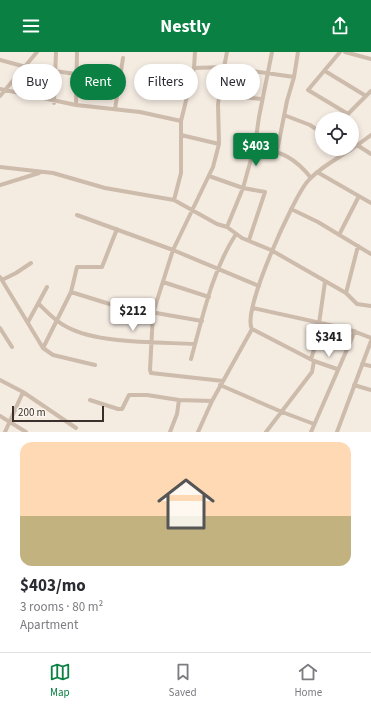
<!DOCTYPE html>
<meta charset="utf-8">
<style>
body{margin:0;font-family:"Source Sans 3",sans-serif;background:#f7f7f7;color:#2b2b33;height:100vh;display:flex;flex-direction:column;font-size:15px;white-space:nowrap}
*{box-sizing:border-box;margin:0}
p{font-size:13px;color:#7c7c81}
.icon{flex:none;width:22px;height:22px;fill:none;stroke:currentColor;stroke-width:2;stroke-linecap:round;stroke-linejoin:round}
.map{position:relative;height:380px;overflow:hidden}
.details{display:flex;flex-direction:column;background:#fff;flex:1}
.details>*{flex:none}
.banner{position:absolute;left:12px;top:12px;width:347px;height:36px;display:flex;gap:8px}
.controls{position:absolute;left:315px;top:60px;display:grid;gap:8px}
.controls a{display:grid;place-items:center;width:44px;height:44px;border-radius:50%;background:#fff;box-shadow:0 2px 6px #0003;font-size:20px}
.scale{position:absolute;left:12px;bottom:10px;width:92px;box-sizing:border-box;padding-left:4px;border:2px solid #3b302b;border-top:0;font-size:11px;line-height:14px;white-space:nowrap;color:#3b302b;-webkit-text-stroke:3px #fbf5ee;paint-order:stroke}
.price{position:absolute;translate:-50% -34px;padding:0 9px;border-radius:4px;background:#fff;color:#222;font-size:13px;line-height:26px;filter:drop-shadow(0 1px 2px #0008)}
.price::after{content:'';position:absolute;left:50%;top:24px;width:12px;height:9px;margin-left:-6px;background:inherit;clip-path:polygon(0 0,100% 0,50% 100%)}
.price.active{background:#0b8043;color:#fff}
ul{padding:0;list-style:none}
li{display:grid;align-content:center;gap:8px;height:212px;padding:0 20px}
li+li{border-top:1px solid #e1e1e2}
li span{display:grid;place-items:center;height:124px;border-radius:12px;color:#555}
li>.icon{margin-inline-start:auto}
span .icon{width:72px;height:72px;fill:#fffc;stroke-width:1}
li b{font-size:17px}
.pill{padding:0 14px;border-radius:18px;background:#fff;box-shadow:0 2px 6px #0003;font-size:14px;line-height:36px}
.pill.active{background:#0b8043;color:#fff}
header{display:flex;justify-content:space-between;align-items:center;height:52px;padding:0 20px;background:#0b8043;color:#fff;font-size:18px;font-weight:700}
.tab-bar{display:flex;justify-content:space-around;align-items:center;height:56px;border-top:1px solid #e1e1e2;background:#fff;font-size:11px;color:#7c7c81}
.tab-bar a{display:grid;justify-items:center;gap:2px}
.tab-bar .active{color:#0b8043}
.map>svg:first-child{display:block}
</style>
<header><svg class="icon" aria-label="menu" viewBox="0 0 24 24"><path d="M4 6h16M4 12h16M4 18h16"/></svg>Nestly<svg class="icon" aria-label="share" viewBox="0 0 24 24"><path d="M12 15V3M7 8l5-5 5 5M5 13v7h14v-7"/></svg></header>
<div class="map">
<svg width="371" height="380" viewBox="0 0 371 380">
<rect width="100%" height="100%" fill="#f4ebe1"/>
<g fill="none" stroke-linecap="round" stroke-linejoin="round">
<!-- minor -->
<path stroke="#cdbbac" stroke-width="4" d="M 340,0 L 308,38 L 348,62
M 345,0 L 371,7
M 0,8 L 26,15 L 76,22
M 194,16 L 195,0
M 325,19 L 366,44
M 0,37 L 76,53 L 140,60 L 181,69
M 219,43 L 262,47
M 0,44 L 37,0
M 54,51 L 56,0
M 76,53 L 77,0
M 115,57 L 123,6
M 284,63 L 310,73 L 322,81
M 343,67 L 371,39
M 181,83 L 219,92
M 255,93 L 259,65 L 272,0
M 357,93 L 371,102
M 352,97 L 371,83
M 277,99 L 287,49 L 294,25 L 298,0
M 0,115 L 53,121 L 105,136 L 174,148 L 217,172 L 227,175 L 242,186 L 271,198 L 346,241 L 357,252 L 371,254
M 317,120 L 371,151
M 209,124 L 243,136 L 265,140 L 249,188
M 0,133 L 39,121
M 174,148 L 181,121 L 181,69 L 194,16 L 224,15 L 227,0
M 291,157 L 318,170 L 371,202
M 77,163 L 173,198 L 259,234
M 227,175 L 243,136 L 255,93 C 281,101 294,104 311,126
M 339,183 L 359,144
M 0,225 L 43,296 L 53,303 L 95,313
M 2,228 L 16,221 L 31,211
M 163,230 L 209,245
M 71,240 L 116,254 L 202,269
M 346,241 L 358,194
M 39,252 C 48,261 56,270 67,275 C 98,292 159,290 195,292
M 253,256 L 348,277 L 371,286
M 28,270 L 47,235
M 0,276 L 12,295
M 43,296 L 71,240 L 77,215 L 102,215 L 117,177
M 191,307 C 203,264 212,219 236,182
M 311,307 L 316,292 L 325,230
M 362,312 L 371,314
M 337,317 L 314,309 L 252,277 C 241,260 293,147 307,130 C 319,116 337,107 352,97
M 0,328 L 23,340 L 76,376
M 223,329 L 151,321 L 150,318 L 153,261 L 173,198 L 213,115 L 219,92 L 218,52 L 224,15 L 294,25
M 220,333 L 282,360 L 314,372
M 354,333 L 371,338
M 90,348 L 118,357 L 122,357 L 129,343 L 147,343 L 179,348
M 0,364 L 26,380
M 5,380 L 23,340
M 170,380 L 177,362 L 179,348 L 212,349 L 252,277
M 198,380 L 212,349
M 266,380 L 312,320 L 314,309
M 311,380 L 355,279
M 337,380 L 371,289"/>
</g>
</svg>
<div class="controls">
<a><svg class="icon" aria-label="locate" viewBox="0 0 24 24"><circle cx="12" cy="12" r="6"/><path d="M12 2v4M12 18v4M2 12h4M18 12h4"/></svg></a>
</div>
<div class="scale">200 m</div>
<b class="price active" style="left:256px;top:115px">$403</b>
<b class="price" style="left:133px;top:280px">$212</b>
<b class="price" style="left:329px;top:306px">$341</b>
<div class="banner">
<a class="pill">Buy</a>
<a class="pill active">Rent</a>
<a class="pill">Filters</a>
<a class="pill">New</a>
</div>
</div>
<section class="details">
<ul>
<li><span style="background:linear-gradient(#ffd9b3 60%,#c2b280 0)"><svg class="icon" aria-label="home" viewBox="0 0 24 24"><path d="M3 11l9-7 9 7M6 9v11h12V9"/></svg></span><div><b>$403/mo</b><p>3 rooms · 80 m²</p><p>Apartment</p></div></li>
</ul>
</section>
<nav class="tab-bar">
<a class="active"><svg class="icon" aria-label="map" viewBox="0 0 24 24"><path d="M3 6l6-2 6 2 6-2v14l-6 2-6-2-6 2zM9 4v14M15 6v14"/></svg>Map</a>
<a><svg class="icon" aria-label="saved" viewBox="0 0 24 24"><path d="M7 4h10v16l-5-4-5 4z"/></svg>Saved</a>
<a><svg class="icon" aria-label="home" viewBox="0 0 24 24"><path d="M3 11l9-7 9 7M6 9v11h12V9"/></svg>Home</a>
</nav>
